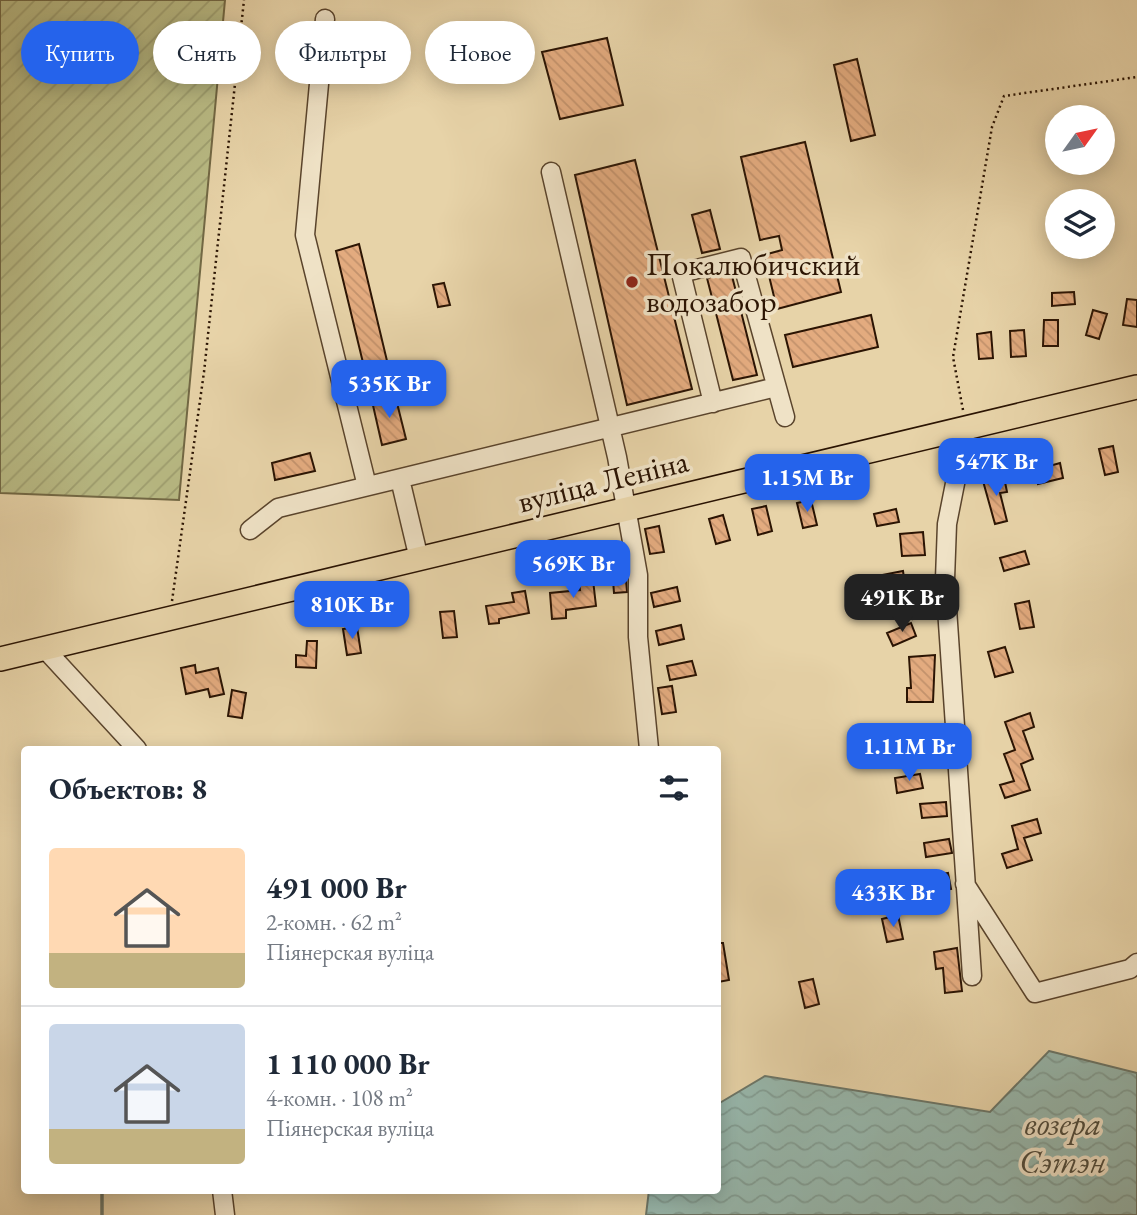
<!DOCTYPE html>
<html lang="ru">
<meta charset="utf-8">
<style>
body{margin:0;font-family:"EB Garamond",serif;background:#f6f6f7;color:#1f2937;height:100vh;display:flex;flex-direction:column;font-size:26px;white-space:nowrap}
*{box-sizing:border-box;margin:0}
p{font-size:23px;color:#747a83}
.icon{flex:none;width:38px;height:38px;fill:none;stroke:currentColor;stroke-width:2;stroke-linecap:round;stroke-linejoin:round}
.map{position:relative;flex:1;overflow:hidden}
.sheet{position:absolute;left:21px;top:746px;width:700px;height:448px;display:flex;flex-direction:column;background:#fff;border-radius:7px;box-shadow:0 4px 18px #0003}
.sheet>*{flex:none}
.top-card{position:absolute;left:21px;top:21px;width:700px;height:63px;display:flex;gap:14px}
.needle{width:46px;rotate:57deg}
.buttons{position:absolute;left:1045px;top:105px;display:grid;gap:14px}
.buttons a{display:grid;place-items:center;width:70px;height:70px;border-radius:50%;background:#fff;box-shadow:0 4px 18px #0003;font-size:35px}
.price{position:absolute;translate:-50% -60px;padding:0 16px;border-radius:14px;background:#2563eb;color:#fff;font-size:23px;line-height:46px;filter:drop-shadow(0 2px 4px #0008)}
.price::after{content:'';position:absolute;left:50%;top:42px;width:21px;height:16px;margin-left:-10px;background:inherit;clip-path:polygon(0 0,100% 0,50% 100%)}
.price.active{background:#222;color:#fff}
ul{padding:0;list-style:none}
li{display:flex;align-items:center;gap:21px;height:175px;padding:0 28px}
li+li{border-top:2px solid #e0e1e3}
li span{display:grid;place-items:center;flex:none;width:196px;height:140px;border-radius:7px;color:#555}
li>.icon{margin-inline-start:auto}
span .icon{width:84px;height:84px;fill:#fffc;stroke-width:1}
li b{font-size:30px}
h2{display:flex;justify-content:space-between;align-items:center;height:84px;padding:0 28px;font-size:30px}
.tag{padding:0 24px;border-radius:32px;background:#fff;box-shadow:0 4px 18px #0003;font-size:24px;line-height:63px}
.tag.active{background:#2563eb;color:#fff}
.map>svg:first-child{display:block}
</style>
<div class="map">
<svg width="1137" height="1215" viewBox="0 0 1137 1215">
<defs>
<pattern id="garden-furrows" width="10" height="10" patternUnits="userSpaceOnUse" patternTransform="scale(1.75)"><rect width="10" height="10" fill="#b9bb85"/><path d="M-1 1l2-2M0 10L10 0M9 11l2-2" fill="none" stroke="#9fa071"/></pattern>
<pattern id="water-waves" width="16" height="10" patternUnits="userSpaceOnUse" patternTransform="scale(1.75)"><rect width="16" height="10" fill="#97b7ac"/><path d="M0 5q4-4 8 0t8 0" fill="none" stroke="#829c92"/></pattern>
<pattern id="building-back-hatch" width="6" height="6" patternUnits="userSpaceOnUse" patternTransform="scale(1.75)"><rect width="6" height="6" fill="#e3ab7f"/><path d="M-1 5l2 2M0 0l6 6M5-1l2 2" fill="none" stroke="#c3926c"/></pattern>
</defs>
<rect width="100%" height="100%" fill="#e7d3a8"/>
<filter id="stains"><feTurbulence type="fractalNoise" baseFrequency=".00286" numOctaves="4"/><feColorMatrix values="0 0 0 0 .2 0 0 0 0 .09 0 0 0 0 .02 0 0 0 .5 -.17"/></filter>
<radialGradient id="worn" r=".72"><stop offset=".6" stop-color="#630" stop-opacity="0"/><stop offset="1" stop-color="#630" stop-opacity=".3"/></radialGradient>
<!-- garden -->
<path fill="url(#garden-furrows)" stroke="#726844" stroke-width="2" d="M 0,0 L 225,0 L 179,500 L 0,493 Z"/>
<!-- water -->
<path fill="url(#water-waves)" stroke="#6c7668" stroke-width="2" d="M 1049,1051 L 1137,1073 L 1137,1215 L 646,1215 L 649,1190 L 718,1190 L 718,1104 L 765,1076 L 990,1112 Z"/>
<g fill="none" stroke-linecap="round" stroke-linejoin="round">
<!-- stream -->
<path stroke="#6c7668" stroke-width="3.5" d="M 102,1215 L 102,1190"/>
</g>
<!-- building -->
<path fill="url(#building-back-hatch)" stroke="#2b1403" stroke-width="2" d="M 607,38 L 623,105 L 560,119 L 542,52 Z
M 857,59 L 875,135 L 851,141 L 834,65 Z
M 805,142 L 841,292 L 777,309 L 764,255 L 782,250 L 779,236 L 760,240 L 741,157 Z
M 635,160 L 692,389 L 627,405 L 575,175 Z
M 710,210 L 720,249 L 702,253 L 692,215 Z
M 359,244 L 388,365 L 365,371 L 336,251 Z
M 731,272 L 757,375 L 733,380 L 707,278 Z
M 444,283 L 450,305 L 438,307 L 433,285 Z
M 1074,292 L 1075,304 L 1052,306 L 1052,293 Z
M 1127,299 L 1137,300 L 1137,327 L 1123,325 Z
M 1093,310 L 1107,314 L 1099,339 L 1086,335 Z
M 871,315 L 878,347 L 793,367 L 785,335 Z
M 1044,320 L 1058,320 L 1058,346 L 1043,346 Z
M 1024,330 L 1026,356 L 1011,357 L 1010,331 Z
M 991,332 L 993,358 L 979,359 L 977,334 Z
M 395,395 L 406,439 L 382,445 L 372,401 Z
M 1113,446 L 1118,472 L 1105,475 L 1099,449 Z
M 310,453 L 315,471 L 275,480 L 272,463 Z
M 1060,463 L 1063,478 L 1038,484 L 1035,470 Z
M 1004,477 L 1007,492 L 1000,493 L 1007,521 L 995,524 L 983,481 Z
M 811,500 L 817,525 L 803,528 L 797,503 Z
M 766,506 L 772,531 L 758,535 L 752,509 Z
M 896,509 L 899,522 L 877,526 L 874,514 Z
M 723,515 L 730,540 L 716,544 L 709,519 Z
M 659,526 L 664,552 L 650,554 L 645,529 Z
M 923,532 L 925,555 L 902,556 L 900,534 Z
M 1025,551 L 1029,564 L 1004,571 L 1000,558 Z
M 625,566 L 627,592 L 614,593 L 612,567 Z
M 903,571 L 905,585 L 880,590 L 877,576 Z
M 593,580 L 596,606 L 566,610 L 566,618 L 552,619 L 550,593 L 580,590 L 579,582 Z
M 934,581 L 934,616 L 913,619 L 911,582 Z
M 677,587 L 680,601 L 654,607 L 651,593 Z
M 525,591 L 529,613 L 499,619 L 499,623 L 489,624 L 486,606 L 514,602 L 512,593 Z
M 1029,601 L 1034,627 L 1020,629 L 1015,604 Z
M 454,611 L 457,637 L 443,638 L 440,612 Z
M 911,623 L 916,636 L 893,646 L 887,633 Z
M 681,625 L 684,639 L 659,645 L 656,631 Z
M 357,627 L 361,653 L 347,655 L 343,629 Z
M 307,641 L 317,641 L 316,668 L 296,667 L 296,655 L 306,656 Z
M 1005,647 L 1013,672 L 995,677 L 988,652 Z
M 935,655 L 933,702 L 907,702 L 907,688 L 911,688 L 909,657 Z
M 692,661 L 696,675 L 670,680 L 667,666 Z
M 195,665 L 196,673 L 218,668 L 224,694 L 210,697 L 208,689 L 186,694 L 181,668 Z
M 672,686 L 676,712 L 662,714 L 658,688 Z
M 232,690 L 246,693 L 242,718 L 228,716 Z
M 1030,713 L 1034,727 L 1023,731 L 1033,759 L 1021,764 L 1030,790 L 1005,798 L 1000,785 L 1014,781 L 1004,754 L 1015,750 L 1005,722 Z
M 920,774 L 923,788 L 897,793 L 895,778 Z
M 946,802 L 947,816 L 922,818 L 920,804 Z
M 1037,819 L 1041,833 L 1024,838 L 1032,860 L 1007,868 L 1002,854 L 1018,849 L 1012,826 Z
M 949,839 L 952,853 L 926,857 L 924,843 Z
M 948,873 L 951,889 L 928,893 L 925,877 Z
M 898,915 L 903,939 L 887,942 L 882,919 Z
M 718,943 L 723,943 L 729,980 L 718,982 Z
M 957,948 L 962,991 L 945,993 L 943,968 L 936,969 L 934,952 Z
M 813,979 L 819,1004 L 805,1008 L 799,982 Z"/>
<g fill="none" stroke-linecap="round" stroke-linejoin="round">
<defs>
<path id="minor" d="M 325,19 L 305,235 L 367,486
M 551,172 L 617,457 L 638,575 L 638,637 L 649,749
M 713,403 L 681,273 L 741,258 L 785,417
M 966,428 L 947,524 L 945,579 L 972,976
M 400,479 L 419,559
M 250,530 L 278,508 L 776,387
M 44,648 L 137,749
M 965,884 L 1035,993 L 1130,969 L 1137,963
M 222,1190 L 225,1215"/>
<path id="major" d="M 0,659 L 1137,387"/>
</defs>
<!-- minor casing -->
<use href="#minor" stroke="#5a442c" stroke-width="21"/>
<!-- major casing -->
<use href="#major" stroke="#2b1403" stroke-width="26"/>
<!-- path -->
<path stroke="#2b1403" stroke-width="2.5" stroke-dasharray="2 3.5" stroke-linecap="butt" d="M 963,410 L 953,357 L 992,127 L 1004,96 L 1137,77
M 172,601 L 204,372 L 244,0"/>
<!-- minor -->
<use href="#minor" stroke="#efe2c6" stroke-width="18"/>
<!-- major -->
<use href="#major" stroke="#e7d3a8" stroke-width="23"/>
</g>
<!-- markers -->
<circle fill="#8f2418" stroke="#efe2c6" stroke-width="2.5" cx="632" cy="282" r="7"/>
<g text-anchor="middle" stroke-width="7" stroke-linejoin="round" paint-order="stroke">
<!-- poi labels -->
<g font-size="32" fill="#2b1403" stroke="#efe2c6" text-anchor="start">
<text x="646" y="275">Покалюбичский<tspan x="646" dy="37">водозабор</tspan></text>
</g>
<!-- street labels -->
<g font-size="32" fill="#2b1403" stroke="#efe2c6">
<text transform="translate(603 481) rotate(-14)" y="11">вуліца Леніна</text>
</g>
<!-- water labels -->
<g font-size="33" font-style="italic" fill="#514d3e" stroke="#efe2c6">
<text x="1063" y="1135">возера<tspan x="1063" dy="38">Сэтэн</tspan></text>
</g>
</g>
<rect width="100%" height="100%" filter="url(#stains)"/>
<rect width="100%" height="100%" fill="url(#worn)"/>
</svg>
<div class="buttons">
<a><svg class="needle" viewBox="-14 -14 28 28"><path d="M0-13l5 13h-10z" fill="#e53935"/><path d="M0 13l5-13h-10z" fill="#747a83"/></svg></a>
<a><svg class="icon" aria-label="layers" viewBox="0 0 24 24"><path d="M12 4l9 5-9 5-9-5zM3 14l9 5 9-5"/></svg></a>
</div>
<b class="price" style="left:389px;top:420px">535K Br</b>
<b class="price" style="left:996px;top:498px">547K Br</b>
<b class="price" style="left:807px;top:514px">1.15M Br</b>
<b class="price" style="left:573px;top:600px">569K Br</b>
<b class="price active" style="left:902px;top:634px">491K Br</b>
<b class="price" style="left:352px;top:641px">810K Br</b>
<b class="price" style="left:909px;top:783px">1.11M Br</b>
<b class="price" style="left:893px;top:929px">433K Br</b>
<div class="top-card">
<a class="tag active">Купить</a>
<a class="tag">Снять</a>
<a class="tag">Фильтры</a>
<a class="tag">Новое</a>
</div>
<section class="sheet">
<h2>Объектов: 8<svg class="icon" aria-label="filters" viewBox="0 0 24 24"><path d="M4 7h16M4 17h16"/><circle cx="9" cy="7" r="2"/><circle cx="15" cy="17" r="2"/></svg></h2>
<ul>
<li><span style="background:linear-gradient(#ffd9b3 75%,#c2b280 0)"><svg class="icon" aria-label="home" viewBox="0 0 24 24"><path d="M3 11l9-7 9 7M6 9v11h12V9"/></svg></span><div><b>491 000 Br</b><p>2-комн. · 62 m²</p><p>Піянерская вуліца</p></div></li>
<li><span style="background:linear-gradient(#c9d6e8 75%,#c2b280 0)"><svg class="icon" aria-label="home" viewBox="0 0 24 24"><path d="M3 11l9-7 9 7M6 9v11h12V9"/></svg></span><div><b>1 110 000 Br</b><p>4-комн. · 108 m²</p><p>Піянерская вуліца</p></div></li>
</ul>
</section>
</div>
